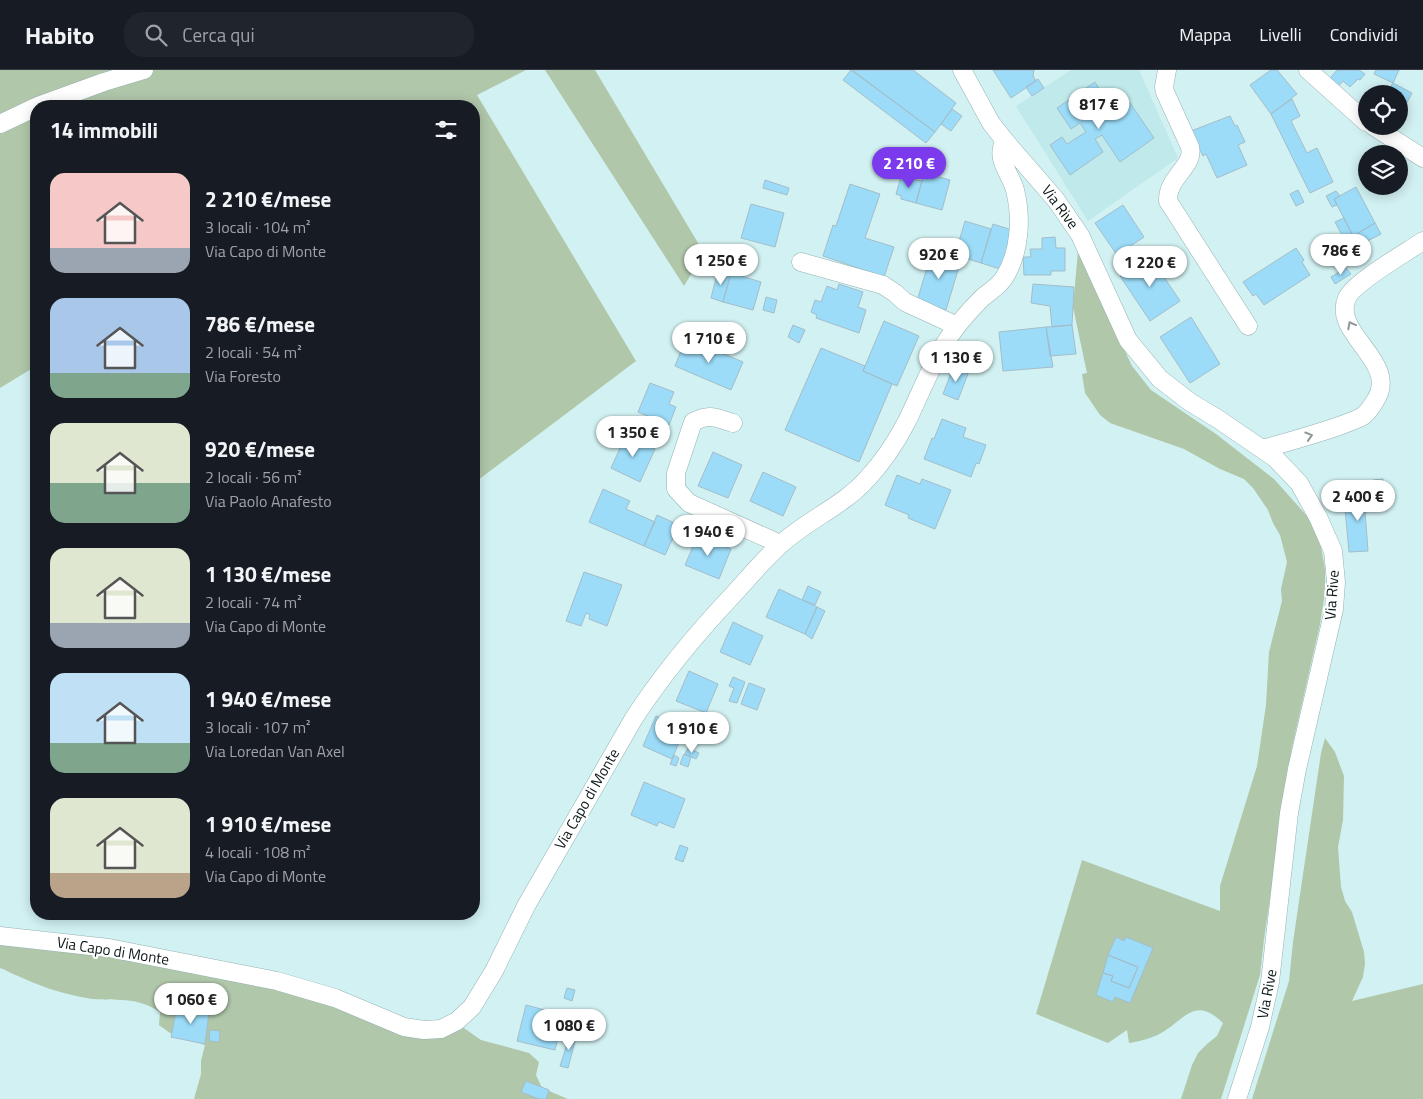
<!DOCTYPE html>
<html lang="it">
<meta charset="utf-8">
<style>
body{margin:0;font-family:"Titillium Web",sans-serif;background:#20242c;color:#f1f3f6;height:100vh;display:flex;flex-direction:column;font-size:19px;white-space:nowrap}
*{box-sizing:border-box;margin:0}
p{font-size:16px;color:#9ea1a6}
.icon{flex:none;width:28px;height:28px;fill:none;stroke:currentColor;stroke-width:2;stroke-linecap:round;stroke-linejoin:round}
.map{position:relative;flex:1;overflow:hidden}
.drawer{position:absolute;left:30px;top:30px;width:450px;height:820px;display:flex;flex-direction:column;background:#171b24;border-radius:20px;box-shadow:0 2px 12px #0003}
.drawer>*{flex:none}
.fabs{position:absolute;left:1358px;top:15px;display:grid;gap:10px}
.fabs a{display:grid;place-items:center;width:50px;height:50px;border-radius:50%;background:#171b24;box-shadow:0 2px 12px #0003;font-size:25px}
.price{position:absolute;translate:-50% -42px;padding:0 11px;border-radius:18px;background:#fff;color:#222;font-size:16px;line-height:32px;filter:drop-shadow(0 1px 2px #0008)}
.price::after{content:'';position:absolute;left:50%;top:30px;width:15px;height:11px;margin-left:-8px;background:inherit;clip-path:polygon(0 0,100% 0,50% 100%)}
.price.selected{background:#7c3aed;color:#fff}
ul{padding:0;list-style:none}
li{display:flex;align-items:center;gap:15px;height:125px;padding:0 20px}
li span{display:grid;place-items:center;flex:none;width:140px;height:100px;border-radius:15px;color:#555}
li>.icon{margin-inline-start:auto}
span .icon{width:60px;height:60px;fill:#fffc;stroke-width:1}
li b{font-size:21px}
h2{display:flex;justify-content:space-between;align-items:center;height:60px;padding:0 20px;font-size:21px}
header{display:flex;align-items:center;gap:30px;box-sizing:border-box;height:70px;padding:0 25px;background:#171b24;border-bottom:1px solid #363941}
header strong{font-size:24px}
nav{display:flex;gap:28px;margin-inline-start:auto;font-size:18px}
.search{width:350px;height:45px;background:#20242c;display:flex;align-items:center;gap:12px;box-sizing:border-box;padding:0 18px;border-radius:20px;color:#9ea1a6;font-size:19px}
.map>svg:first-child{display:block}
</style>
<header>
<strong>Habito</strong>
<div class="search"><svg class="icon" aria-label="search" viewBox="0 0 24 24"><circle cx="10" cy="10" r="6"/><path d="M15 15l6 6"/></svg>Cerca qui</div>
<nav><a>Mappa</a><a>Livelli</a><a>Condividi</a></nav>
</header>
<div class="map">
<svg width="1423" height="1029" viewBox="0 0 1423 1029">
<rect width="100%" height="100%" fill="#d2f1f2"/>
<!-- built -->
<path fill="#bfe9ea" d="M 1071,0 L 1139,0 L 1178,88 L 1088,151 L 1016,36 Z"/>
<!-- green -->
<path fill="#b0c7aa" d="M 0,0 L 526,0 L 477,25 L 636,291 L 474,413 L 474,36 L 36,36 L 36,296 L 0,318 Z
M 545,0 L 595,0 L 704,183 L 684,216 Z
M 1078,181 L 1132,296 L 1151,320 L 1216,364 L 1274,409 L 1307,446 L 1320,471 L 1325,499 L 1325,523 L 1320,554 L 1292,677 L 1264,869 L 1260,905 L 1221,1029 L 1181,1029 L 1192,995 L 1198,983 L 1207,974 L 1217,966 L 1223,953 C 1197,928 1188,945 1166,960 C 1154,968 1142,971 1129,973 L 1127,960 L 1108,973 L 1036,944 L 1082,790 L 1220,841 L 1220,816 L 1257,696 L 1266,635 L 1269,582 L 1282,531 L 1281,519 L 1287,492 L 1280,465 L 1273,453 L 1268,440 L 1253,418 L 1244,409 L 1220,399 L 1184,379 L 1110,353 L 1100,345 L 1085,323 L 1082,304 L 1087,303 L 1073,237 Z
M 1325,668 L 1335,682 L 1344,706 L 1343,750 L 1338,777 L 1341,817 L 1345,831 L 1352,842 L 1364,882 L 1365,894 L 1363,907 L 1352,931 L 1423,914 L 1423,1029 L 1252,1029 L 1289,911 L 1293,872 L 1321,683 Z
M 0,869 L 244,905 L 393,952 L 461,956 L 481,970 L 529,983 L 539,992 L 536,1005 L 542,1018 L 568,1029 L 194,1029 L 201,1004 L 201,991 L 205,975 L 170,963 L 159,955 L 160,942 C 131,923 112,934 81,927 C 60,923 37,915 18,906 C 12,904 6,900 0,898 Z"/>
<!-- building -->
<path fill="#9cdcf8" stroke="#a3bdc9" d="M 851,0 L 935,62 L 926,73 L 843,10 Z
M 852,0 L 913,0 L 956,33 L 935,62 Z
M 993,0 L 1034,0 L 1033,6 L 1036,11 L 1011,28 Z
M 1271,0 L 1277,0 L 1297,24 L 1271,44 L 1250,15 Z
M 1337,0 L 1359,0 L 1365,4 L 1360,10 L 1358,9 L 1350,17 L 1343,11 L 1334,21 L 1326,13 Z
M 1376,0 L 1399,0 L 1393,13 L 1374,4 Z
M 1038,9 L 1044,18 L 1032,26 L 1026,17 Z
M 1095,12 L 1109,34 L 1101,39 L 1107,48 L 1130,33 L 1154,68 L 1120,92 L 1102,65 L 1095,69 L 1103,82 L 1070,105 L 1050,75 L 1062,67 L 1067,74 L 1086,62 L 1080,53 L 1071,59 L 1057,38 Z
M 1393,13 L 1412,23 L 1400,46 L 1399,24 L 1385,24 Z
M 1292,29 L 1300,46 L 1291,51 L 1307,83 L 1317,78 L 1333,112 L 1310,123 L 1271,44 Z
M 952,39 L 962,46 L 951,61 L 941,54 Z
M 1230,46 L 1235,56 L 1237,55 L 1245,72 L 1238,75 L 1247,95 L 1217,108 L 1206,84 L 1203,86 L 1191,61 Z
M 924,103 L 950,110 L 942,140 L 916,133 Z
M 901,107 L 922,111 L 916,133 L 901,129 L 901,126 L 896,124 Z
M 765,110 L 789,118 L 787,125 L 763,118 Z
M 850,114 L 880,124 L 865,168 L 894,177 L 884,207 L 823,186 L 833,155 L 836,156 Z
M 1356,117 L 1375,153 L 1353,166 L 1334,129 Z
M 1298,120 L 1304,132 L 1296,136 L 1290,124 Z
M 1336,121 L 1340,126 L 1334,129 L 1337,135 L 1332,137 L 1326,126 Z
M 751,134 L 784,143 L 775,177 L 741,168 Z
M 1123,135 L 1144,167 L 1117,185 L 1095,153 Z
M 1344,148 L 1353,166 L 1375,153 L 1381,164 L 1350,180 L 1335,152 Z
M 965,151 L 991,159 L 981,193 L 955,185 Z
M 993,154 L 1012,160 L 1003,200 L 981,193 Z
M 1055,167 L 1056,178 L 1065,178 L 1065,201 L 1051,201 L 1051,205 L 1024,205 L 1023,187 L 1031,187 L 1030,179 L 1042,179 L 1042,168 Z
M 1296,178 L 1304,190 L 1302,192 L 1310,205 L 1264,235 L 1256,224 L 1253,226 L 1243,212 Z
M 932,181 L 961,190 L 946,240 L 917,231 Z
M 1150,186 L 1180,231 L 1150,251 L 1120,206 Z
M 1346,198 L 1351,204 L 1335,214 L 1331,207 Z
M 718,200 L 731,203 L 723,232 L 711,228 Z
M 731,203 L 761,212 L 753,240 L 723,232 Z
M 839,214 L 863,222 L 858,237 L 866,240 L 859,263 L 816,248 L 817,245 L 811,242 L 815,230 L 821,232 L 827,216 L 837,220 Z
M 1033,214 L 1074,217 L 1072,255 L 1052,257 L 1050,236 L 1031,233 Z
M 766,227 L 777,230 L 774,243 L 763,240 Z
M 1191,247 L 1220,294 L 1190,313 L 1160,267 Z
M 884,251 L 919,266 L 897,316 L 863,301 Z
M 793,255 L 805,260 L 799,273 L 788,267 Z
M 1072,255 L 1076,284 L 1050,286 L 1046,257 Z
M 1046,257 L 1053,297 L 1003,301 L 999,262 Z
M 686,268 L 743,292 L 731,320 L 675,296 Z
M 821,278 L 865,296 L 863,301 L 892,314 L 859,392 L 785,360 Z
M 954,295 L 969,301 L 958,330 L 943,324 Z
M 650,313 L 674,322 L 669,334 L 676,337 L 669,355 L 638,342 Z
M 942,349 L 966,358 L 963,367 L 986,375 L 979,394 L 976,393 L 971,407 L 924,389 L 932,368 L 934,369 Z
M 626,365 L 655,379 L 640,412 L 611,398 Z
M 713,382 L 742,395 L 728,428 L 698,416 Z
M 763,402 L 796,417 L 783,446 L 750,431 Z
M 897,405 L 920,414 L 922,409 L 951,420 L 935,459 L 908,448 L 909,445 L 885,435 Z
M 1383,409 L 1384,417 L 1373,417 L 1373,410 Z
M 603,419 L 630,431 L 626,439 L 655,452 L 644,476 L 589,452 Z
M 1382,425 L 1383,441 L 1375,441 L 1374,426 Z
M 1374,426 L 1375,441 L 1365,442 L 1368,481 L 1349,482 L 1344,428 Z
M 657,445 L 679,455 L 665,485 L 644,476 Z
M 698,465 L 731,479 L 719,509 L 685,495 Z
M 584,502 L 622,515 L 607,556 L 589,549 L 590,545 L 586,543 L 581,556 L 566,551 Z
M 808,516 L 821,522 L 815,535 L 802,530 Z
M 779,519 L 817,537 L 805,564 L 766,547 Z
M 817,537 L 825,541 L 812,569 L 805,564 Z
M 733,552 L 763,566 L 750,595 L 720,582 Z
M 689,601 L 718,614 L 706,643 L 676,631 Z
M 733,607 L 745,612 L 737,633 L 729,631 L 734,618 L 729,616 Z
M 749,613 L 765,619 L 757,640 L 741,634 Z
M 656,646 L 685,658 L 672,689 L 643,676 Z
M 688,678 L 699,683 L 696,689 L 685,684 Z
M 684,684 L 691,687 L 688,697 L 680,694 Z
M 674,685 L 679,688 L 676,696 L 670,694 Z
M 644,712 L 685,729 L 674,758 L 659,752 L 657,756 L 631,745 Z
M 680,775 L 688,778 L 683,792 L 675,789 Z
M 1116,867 L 1124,871 L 1126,867 L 1153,878 L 1130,933 L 1115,927 L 1113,932 L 1096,925 L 1103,903 L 1113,906 L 1111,911 L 1129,918 L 1138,897 L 1108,885 Z
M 1108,885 L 1138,897 L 1129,918 L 1111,911 L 1113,906 L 1103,903 Z
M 168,915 L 180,918 L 178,927 L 166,925 Z
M 567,918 L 575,920 L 572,931 L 564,928 Z
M 526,935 L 564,945 L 555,980 L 517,971 Z
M 177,936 L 209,942 L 205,974 L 171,967 Z
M 210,960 L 220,961 L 219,972 L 209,971 Z
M 571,962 L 577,964 L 568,998 L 560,996 Z
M 526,1011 L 549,1020 L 546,1029 L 539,1029 L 521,1022 Z"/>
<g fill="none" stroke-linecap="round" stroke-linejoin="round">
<defs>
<path id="street" d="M 962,0 L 991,53 L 1005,71 L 1056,130 L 1080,165 L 1128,270 L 1160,309 L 1190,332 L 1218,349 L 1275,388 L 1299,413 L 1318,447 L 1333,481 L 1336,512 L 1334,539 L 1297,699 L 1289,743 L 1270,912 L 1260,957 L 1237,1029
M 1167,0 L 1164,17 L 1165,22 L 1190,77 C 1195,96 1167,107 1168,131 L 1248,256
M 1308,0 L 1366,52
M 38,36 L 104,12 L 144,0
M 0,54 L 36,37
M 1373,56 L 1423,88
M 801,192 L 883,215 L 895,223 L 905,232 L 957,256
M 733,353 C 716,348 710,343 693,352 L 676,403 L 676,419 L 689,433 L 780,474
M 1262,379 C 1288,372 1313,365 1339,356 C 1347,353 1356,350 1363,346 C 1368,342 1372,336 1375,331 C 1401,292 1331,264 1347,228 C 1354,212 1407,182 1423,171
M 0,866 L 109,878 L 277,911 L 335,928 L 404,957 L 424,960 L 441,959 L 457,951 L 472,937 L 494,901 L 526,836 L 634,648 C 663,604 695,565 731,527 C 747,510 762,491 780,475 C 807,450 843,436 867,409 C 882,393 896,372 906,353 C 919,327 929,300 944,275 C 954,258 968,242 982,228 C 989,222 999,216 1004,208 C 1020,183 1022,148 1015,120 C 1011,104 994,88 1005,71"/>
</defs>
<!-- street casing -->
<use href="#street" stroke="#94b2b3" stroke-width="19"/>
<!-- street -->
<use href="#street" stroke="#fff" stroke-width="18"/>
</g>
<!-- one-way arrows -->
<defs><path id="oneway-chevron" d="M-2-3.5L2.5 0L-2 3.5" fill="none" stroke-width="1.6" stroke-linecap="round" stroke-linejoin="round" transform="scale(1.25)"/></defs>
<g stroke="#929797">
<use href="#oneway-chevron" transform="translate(1351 255) rotate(-118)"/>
<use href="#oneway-chevron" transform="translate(1309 366) rotate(-17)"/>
</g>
<g text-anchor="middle" stroke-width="4.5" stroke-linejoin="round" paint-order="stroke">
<!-- street labels -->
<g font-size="15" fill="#0c1818" stroke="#fff">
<text transform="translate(1060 137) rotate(53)" y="5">Via Rive</text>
<text transform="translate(1332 525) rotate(-86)" y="5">Via Rive</text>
<text transform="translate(587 729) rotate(-60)" y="5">Via Capo di Monte</text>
<text transform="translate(113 881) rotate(9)" y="5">Via Capo di Monte</text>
<text transform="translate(1267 924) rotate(-79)" y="5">Via Rive</text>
</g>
</g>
</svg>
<div class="fabs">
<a><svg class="icon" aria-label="locate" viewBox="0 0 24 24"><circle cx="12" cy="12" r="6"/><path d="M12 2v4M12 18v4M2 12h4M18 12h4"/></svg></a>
<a><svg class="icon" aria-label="layers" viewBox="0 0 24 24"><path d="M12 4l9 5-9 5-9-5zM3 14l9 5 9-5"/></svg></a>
</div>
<b class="price" style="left:1099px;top:60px">817 €</b>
<b class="price selected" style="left:909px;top:119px">2 210 €</b>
<b class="price" style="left:1341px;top:206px">786 €</b>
<b class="price" style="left:939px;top:210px">920 €</b>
<b class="price" style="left:721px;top:216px">1 250 €</b>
<b class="price" style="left:1150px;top:218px">1 220 €</b>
<b class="price" style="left:709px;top:294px">1 710 €</b>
<b class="price" style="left:956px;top:313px">1 130 €</b>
<b class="price" style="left:633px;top:388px">1 350 €</b>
<b class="price" style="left:1358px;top:452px">2 400 €</b>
<b class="price" style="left:708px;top:487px">1 940 €</b>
<b class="price" style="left:692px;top:684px">1 910 €</b>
<b class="price" style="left:191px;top:955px">1 060 €</b>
<b class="price" style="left:569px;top:981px">1 080 €</b>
<section class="drawer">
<h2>14 immobili<svg class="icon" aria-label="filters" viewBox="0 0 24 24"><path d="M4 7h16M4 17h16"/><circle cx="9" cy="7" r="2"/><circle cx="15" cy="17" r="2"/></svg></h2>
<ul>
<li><span style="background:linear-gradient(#f6c9c9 75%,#9aa5b1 0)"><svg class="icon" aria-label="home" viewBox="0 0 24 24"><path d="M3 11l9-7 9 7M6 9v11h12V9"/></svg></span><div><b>2 210 €/mese</b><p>3 locali · 104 m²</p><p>Via Capo di Monte</p></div></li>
<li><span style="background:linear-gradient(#a9c7e8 75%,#7fa58c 0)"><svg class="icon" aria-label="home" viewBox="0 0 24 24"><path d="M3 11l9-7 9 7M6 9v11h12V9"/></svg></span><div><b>786 €/mese</b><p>2 locali · 54 m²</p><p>Via Foresto</p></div></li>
<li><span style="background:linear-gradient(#dfe7d0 60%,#7fa58c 0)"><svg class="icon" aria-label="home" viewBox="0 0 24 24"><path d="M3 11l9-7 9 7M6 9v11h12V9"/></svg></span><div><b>920 €/mese</b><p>2 locali · 56 m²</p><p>Via Paolo Anafesto</p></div></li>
<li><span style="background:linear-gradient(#dfe7d0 75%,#9aa5b1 0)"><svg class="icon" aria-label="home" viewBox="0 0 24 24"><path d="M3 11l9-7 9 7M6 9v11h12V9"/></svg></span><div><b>1 130 €/mese</b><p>2 locali · 74 m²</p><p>Via Capo di Monte</p></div></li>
<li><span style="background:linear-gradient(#bfe0f5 70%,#7fa58c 0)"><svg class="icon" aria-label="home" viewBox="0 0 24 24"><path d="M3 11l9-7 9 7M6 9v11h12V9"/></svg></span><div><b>1 940 €/mese</b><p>3 locali · 107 m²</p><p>Via Loredan Van Axel</p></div></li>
<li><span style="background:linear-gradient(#dfe7d0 75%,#b9a48a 0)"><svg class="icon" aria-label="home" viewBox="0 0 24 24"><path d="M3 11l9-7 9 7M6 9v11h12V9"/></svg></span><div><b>1 910 €/mese</b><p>4 locali · 108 m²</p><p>Via Capo di Monte</p></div></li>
</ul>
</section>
</div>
